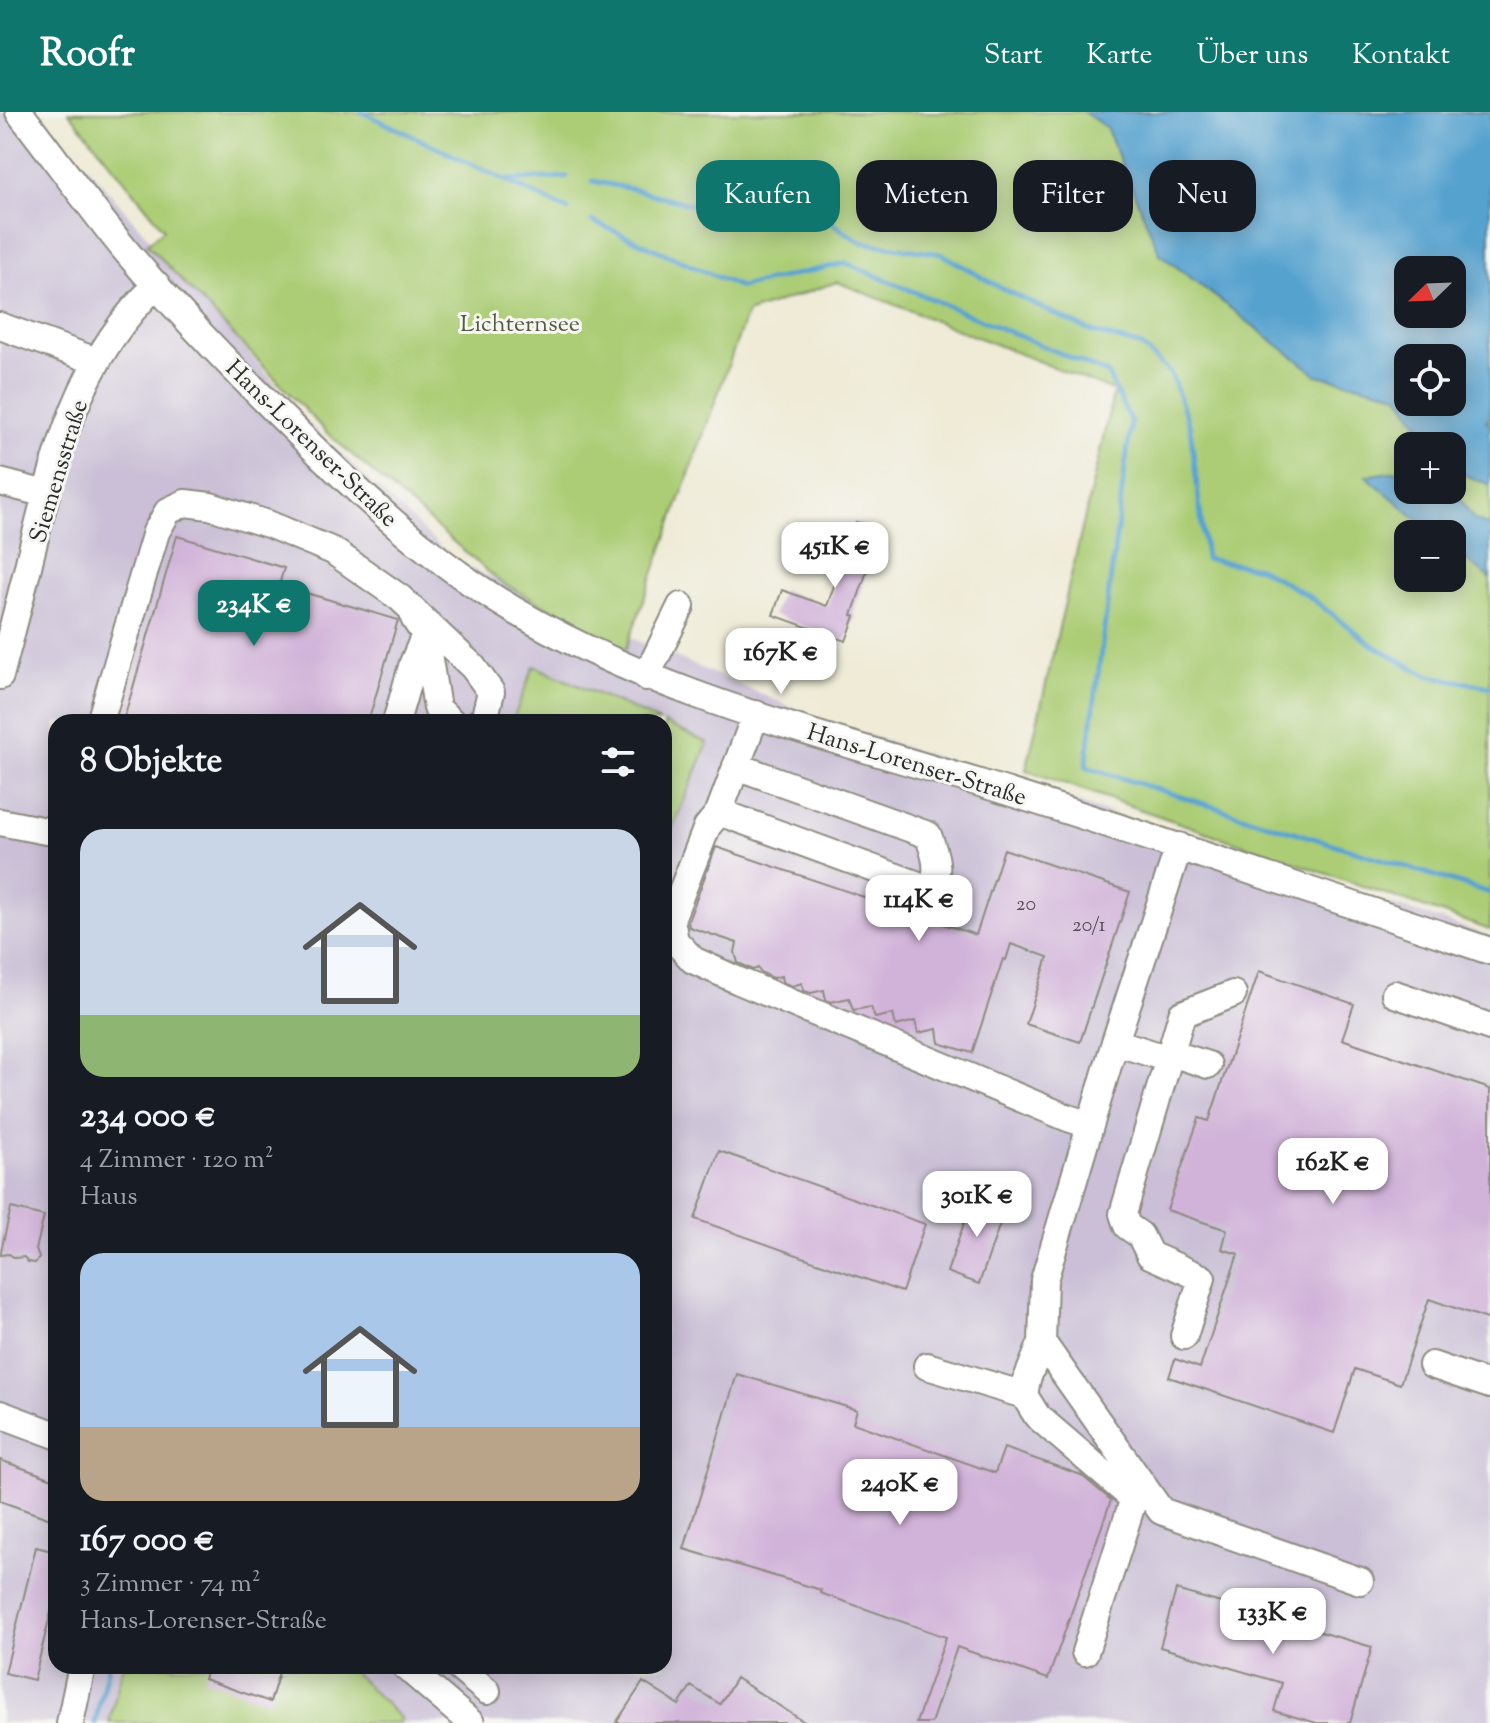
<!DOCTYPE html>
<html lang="de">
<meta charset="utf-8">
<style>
body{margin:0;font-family:"Sorts Mill Goudy",serif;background:#242831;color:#f1f3f6;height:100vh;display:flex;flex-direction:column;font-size:30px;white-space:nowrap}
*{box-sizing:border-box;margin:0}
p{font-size:26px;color:#9ea1a6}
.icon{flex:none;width:44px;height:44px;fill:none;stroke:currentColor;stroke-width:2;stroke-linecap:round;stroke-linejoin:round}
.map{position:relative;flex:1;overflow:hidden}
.side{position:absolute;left:48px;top:602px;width:624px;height:960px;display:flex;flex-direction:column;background:#171b24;border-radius:24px;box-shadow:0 4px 20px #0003}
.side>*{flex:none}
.hud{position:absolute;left:696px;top:48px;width:674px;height:72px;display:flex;gap:16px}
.needle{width:52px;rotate:247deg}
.controls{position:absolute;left:1394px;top:144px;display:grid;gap:16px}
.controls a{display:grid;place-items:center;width:72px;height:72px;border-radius:16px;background:#171b24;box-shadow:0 4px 20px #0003;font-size:40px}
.price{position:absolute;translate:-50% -68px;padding:0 18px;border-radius:16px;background:#fff;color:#222;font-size:26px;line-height:52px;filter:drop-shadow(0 2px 4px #0008)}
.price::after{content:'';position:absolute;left:50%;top:48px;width:24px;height:18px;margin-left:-12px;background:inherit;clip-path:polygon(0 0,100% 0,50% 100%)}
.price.on{background:#0f766e;color:#fff}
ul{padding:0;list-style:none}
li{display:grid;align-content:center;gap:16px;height:424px;padding:0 32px}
li span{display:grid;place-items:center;height:248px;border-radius:24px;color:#555}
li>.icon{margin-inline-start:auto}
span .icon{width:144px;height:144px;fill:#fffc;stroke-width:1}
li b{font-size:34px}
h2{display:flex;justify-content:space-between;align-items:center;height:96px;padding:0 32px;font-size:34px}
.tag{padding:0 28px;border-radius:24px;background:#171b24;box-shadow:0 4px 20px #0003;font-size:28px;line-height:72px}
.tag.on{background:#0f766e;color:#fff}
header{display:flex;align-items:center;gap:48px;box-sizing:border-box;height:112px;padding:0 40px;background:#0f766e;color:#fff}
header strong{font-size:38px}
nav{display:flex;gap:44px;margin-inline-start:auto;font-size:28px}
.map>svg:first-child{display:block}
</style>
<header>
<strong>Roofr</strong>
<nav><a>Start</a><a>Karte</a><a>Über uns</a><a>Kontakt</a></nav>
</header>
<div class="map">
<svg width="1490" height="1611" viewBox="0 0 1490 1611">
<rect width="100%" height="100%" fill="#f6f6f2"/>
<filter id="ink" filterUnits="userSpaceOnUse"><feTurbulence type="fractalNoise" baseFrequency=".0125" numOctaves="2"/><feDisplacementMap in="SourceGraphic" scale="16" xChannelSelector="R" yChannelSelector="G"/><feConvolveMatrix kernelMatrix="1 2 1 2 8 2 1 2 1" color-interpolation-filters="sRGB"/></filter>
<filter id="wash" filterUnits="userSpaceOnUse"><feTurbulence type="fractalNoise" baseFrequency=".006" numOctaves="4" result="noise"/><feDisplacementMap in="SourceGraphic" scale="32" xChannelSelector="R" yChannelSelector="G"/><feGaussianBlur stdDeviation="1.8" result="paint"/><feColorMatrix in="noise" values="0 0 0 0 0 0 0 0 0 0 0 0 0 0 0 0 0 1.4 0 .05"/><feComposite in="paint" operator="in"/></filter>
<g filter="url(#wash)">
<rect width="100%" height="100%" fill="#efebd7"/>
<!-- industrial -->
<path fill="#cabfd6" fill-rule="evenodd" d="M 0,0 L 40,0 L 313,316 L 458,451 L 821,608 L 1490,824 L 1490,1611 L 0,1611 ZM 56,610 L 664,610 L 664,1554 L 56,1554 Z"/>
<!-- green -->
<path fill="#accd76" stroke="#6c7c50" stroke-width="2" fill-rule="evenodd" d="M 69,0 L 1490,0 L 1490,818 L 1026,658 L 1114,279 L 837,170 L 747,201 L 626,537 L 500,470 L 326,320 L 147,132 L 164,117 ZM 1408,158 L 1452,158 L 1452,202 L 1408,202 ZM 1408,246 L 1452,246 L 1452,290 L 1408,290 ZM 1408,334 L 1452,334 L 1452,378 L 1408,378 ZM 1408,422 L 1452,422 L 1452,466 L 1408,466 Z
M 534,554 L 661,610 L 512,610 Z
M 664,611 L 708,631 L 664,736 Z
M 123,1554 L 347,1554 L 400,1606 L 399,1611 L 109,1611 Z"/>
<!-- water -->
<path fill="#56a2cf" stroke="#40667d" stroke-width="2" fill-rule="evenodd" d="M 1083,0 L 1490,0 L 1490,305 L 1486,309 L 1490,312 L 1490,373 L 1452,358 L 1452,334 L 1429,334 L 1417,309 L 1398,282 L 1317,263 L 1160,142 L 1106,15 ZM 1408,158 L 1452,158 L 1452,202 L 1408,202 ZM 1408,246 L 1452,246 L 1452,290 L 1408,290 Z
M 1408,357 L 1408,378 L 1452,378 L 1452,374 L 1474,408 L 1490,414 L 1490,467 L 1452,436 L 1452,422 L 1435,422 L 1366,364 Z"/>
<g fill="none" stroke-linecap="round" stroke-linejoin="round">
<!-- stream -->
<path stroke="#56a2cf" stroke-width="5" d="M 362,0 L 568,98
M 504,68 L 567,65
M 593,69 L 632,77 L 697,94 L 749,83 L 806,93 L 860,130 L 942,142 L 999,175 L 1092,220 L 1142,234 L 1171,262 L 1190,315 L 1206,447 L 1259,456 L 1307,483 L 1371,532 L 1426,563 L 1490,575
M 592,109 L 740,175 L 846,151 L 1107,261 L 1131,310 L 1086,655 L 1490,781
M 95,1611 L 108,1554"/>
</g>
<g id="blocks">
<!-- building -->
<path fill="#d1b3d9" d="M 856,410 L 881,418 L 852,503 L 855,504 L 846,529 L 773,503 L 782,478 L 827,494 Z
M 177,424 L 284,456 L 279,473 L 398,508 L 368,610 L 123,610 Z
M 716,735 L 976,823 L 1004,737 L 1130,780 L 1080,930 L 1026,912 L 1048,845 L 1011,832 L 1006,848 L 1003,847 L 972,941 L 939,931 L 937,917 L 918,921 L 915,909 L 896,914 L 893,902 L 875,906 L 871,895 L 853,898 L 849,886 L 831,890 L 826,888 L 824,878 L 811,881 L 804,879 L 802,871 L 792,874 L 782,870 L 781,864 L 773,866 L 760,860 L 758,856 L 753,858 L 745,854 L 738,851 L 735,840 L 737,831 L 689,815 L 688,809 Z
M 1259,859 L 1354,892 L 1342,927 L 1490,977 L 1490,1208 L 1429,1187 L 1400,1272 L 1355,1257 L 1334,1321 L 1169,1265 L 1175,1247 L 1200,1256 L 1238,1142 L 1222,1137 L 1227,1118 L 1167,1098 L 1199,1006 L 1209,1009 Z
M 719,1039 L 925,1112 L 902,1180 L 695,1107 Z
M 974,1083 L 1006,1094 L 979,1172 L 947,1160 Z
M 11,1096 L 44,1104 L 36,1138 L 39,1146 L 35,1151 L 28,1150 L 24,1145 L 15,1146 L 9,1142 L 0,1143 Z
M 737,1262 L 857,1298 L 853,1311 L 995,1361 L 1004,1336 L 1081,1363 L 1111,1388 L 1048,1567 L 957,1535 L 931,1611 L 916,1611 L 946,1525 L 820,1481 L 821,1478 L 684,1437 Z
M 0,1348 L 56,1368 L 56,1409 L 0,1389 Z
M 36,1435 L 56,1440 L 56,1480 L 34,1568 L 5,1561 Z
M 1176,1478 L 1372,1535 L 1350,1611 L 1317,1611 L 1274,1599 L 1282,1571 L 1160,1535 Z
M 208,1554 L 281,1554 L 270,1590 L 204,1567 Z
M 736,1566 L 806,1611 L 616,1611 L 643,1570 L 679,1593 L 691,1574 L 720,1592 Z"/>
</g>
</g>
<g filter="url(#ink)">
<use href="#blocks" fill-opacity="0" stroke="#8d8b81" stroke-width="2"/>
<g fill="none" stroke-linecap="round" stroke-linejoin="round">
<defs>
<path id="minor" d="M 19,0 C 55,46 89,94 126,139 C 180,203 240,264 300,323 C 361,383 422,440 494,486 C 644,580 815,621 983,672 C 1153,725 1321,782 1490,839
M 0,214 L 96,249
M 0,370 L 46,382
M 414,506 L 425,523 L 437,596 L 452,610
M 0,564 C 10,525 21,486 30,446 C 54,348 79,244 157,173
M 646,565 L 681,494
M 756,602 L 719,700 L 707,715 L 671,807 L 675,829 L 693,848 L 739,869 L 1068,1006 L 1090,1013
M 100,610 L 156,420 L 168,399 L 185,391 L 210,394 L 268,412 L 333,439 L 400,486 L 473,555 L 491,580 L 484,608 L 479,610
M 396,610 L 413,551 L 425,523
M 719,700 L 932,778 C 940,757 936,744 928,723 L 736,654
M 0,710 L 46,719 L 56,715
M 1395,882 L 1490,915
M 1115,930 L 1169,947
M 1171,941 L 1208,953
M 1184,1224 L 1202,1166 L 1150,1143 L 1140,1123 L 1127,1114 L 1123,1102 L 1182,902 L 1233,882
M 1042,1230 L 1161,1399 L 1360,1469
M 1432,1253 L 1490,1273
M 927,1254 L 1024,1283
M 0,1302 L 56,1323
M 1085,1540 L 1132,1392 L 1130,1384 L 1037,1304 L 1024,1283 L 1027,1267 L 1042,1230 L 1044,1168 L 1115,930 L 1179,734
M 405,1554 L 471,1611
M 457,1554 L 487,1579
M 70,1611 L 82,1554"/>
</defs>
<!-- minor casing -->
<use href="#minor" stroke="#8d8b81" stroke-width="30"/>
<!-- minor -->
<use href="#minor" stroke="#fff" stroke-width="26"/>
</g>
</g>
<g text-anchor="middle" stroke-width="6" stroke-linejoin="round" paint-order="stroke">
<!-- number labels -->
<g font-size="20" fill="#544d56">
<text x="1026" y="798">20</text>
<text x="1089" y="819">20/1</text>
</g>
<!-- park labels -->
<g font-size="24" fill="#525c42" stroke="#f6f6f2">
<text x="520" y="219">Lichternsee</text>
</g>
<!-- street labels -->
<g font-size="24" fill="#2b2b2b" stroke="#f6f6f2">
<text transform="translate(312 331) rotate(44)" y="8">Hans-Lorenser-Straße</text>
<text transform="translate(58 359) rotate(-73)" y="8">Siemensstraße</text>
<text transform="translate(917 652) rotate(17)" y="8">Hans-Lorenser-Straße</text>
</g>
</g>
</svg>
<div class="controls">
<a><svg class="needle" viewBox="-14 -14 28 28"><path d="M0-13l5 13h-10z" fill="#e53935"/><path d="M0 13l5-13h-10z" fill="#9ea1a6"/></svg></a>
<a><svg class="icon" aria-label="locate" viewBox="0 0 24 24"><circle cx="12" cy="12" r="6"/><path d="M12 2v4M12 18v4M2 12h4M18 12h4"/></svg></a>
<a>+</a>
<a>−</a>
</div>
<b class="price" style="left:835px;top:478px">451K €</b>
<b class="price on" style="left:254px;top:536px">234K €</b>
<b class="price" style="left:781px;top:584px">167K €</b>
<b class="price" style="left:919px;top:831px">114K €</b>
<b class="price" style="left:1333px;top:1094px">162K €</b>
<b class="price" style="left:977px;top:1127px">301K €</b>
<b class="price" style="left:900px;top:1415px">240K €</b>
<b class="price" style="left:1273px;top:1544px">133K €</b>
<div class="hud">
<a class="tag on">Kaufen</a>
<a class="tag">Mieten</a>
<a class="tag">Filter</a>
<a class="tag">Neu</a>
</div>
<section class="side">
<h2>8 Objekte<svg class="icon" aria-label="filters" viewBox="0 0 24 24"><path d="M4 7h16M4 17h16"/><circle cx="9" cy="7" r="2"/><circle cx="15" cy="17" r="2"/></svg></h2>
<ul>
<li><span style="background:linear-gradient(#c9d6e8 75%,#8fb573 0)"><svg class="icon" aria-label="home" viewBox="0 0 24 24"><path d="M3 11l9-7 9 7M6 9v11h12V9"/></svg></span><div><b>234 000 €</b><p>4 Zimmer · 120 m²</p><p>Haus</p></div></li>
<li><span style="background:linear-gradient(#a9c7e8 70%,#b9a48a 0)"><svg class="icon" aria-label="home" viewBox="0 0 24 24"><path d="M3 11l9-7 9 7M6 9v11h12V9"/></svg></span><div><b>167 000 €</b><p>3 Zimmer · 74 m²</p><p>Hans-Lorenser-Straße</p></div></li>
</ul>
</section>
</div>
